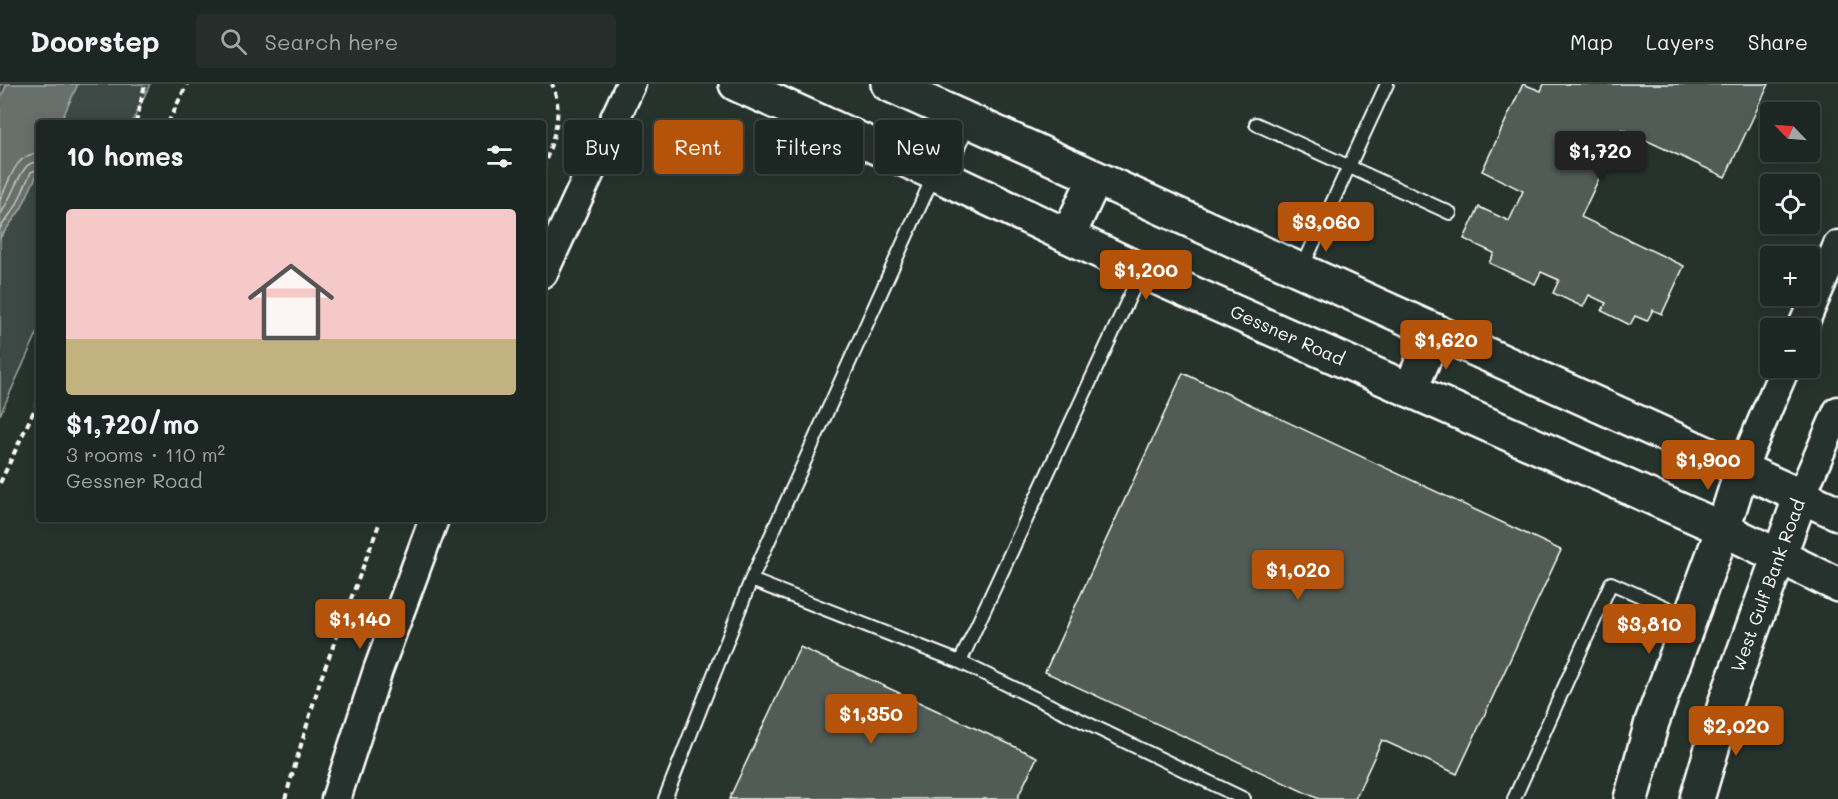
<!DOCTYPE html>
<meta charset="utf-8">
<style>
body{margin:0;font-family:Mali,sans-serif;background:#252e2a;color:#f1f3f6;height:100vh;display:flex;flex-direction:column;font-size:22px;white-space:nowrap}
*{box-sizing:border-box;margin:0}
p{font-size:20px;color:#a0a5a5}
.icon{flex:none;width:33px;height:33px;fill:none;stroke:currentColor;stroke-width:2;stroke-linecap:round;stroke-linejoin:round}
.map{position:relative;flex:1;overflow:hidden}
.panel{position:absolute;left:36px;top:36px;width:510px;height:402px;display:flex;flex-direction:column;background:#1c2622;border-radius:6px;box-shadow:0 3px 15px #0003,0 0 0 2px #3a4340}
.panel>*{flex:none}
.banner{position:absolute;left:564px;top:36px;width:570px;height:54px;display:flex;gap:12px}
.needle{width:39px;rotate:295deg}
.fabs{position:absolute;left:1760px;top:18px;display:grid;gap:12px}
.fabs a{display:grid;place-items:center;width:60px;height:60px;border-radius:6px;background:#1c2622;box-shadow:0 3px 15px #0003,0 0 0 2px #3a4340;font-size:30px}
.price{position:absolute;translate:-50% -51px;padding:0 14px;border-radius:6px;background:#b45309;color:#fff;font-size:20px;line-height:39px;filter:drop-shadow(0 2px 3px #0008)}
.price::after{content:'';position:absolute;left:50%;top:36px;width:18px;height:14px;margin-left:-9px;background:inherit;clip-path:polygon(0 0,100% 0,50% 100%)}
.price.selected{background:#222;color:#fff}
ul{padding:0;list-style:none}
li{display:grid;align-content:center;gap:12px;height:318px;padding:0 30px}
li+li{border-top:2px solid #3a4340}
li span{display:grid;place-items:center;height:186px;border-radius:6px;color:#555}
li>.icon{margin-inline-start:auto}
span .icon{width:108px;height:108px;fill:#fffc;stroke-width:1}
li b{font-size:26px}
h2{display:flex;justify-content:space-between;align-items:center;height:72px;padding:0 30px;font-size:26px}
.tag{padding:0 21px;border-radius:6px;background:#1c2622;box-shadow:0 3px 15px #0003,0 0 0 2px #3a4340;font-size:21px;line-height:54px}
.tag.selected{background:#b45309;color:#fff}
header{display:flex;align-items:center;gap:36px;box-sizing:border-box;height:84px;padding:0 30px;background:#1c2622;border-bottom:2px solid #3a4340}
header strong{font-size:28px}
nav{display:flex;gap:33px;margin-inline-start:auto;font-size:21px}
.search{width:420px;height:54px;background:#252e2a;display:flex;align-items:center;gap:15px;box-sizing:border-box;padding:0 21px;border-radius:6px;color:#a0a5a5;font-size:22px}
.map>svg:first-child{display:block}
</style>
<header>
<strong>Doorstep</strong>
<div class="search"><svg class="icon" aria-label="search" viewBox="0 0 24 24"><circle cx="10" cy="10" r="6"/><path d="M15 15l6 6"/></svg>Search here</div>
<nav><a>Map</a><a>Layers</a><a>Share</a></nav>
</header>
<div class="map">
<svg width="1838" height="715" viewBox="0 0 1838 715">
<rect width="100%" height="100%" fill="#26332d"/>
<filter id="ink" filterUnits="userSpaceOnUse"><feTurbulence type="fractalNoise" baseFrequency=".0167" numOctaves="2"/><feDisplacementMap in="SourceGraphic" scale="12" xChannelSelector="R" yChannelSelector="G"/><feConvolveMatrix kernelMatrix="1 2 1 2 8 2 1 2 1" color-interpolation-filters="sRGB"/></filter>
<g filter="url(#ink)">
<!-- green -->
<path fill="#3e4944" stroke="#9ea4a2" stroke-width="1.5" d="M 0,0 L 150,0 L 132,39 L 39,39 L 39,245 L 0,331 Z"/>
<!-- water -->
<path fill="#67706c" stroke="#a4a9a7" stroke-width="1.5" d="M 7,0 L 78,0 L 60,39 L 39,39 L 39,86 L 21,125 L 0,154 L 0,15 Z"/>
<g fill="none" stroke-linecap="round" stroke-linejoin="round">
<!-- shore -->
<path stroke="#c2c6c4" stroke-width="1.5" d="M 0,116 C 10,97 14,70 39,69
M 0,131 C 10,117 16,95 26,83 C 29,79 34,78 39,78
M 0,144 L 16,122 L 31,88 L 39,85"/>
</g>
<!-- building -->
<path fill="#515c57" stroke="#fff" stroke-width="1.5" d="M 1523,0 L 1541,7 L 1544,0 L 1769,0 L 1725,93 L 1622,45 L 1581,133 L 1684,182 L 1662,230 L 1653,226 L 1647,237 L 1635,232 L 1630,241 L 1602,227 L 1606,219 L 1589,211 L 1583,223 L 1553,209 L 1559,196 L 1541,188 L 1535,200 L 1489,179 L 1494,169 L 1464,155 L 1479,123 L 1509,137 L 1523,107 L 1482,87 Z
M 1183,289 L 1561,466 L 1457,690 L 1382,656 L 1355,715 L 1319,715 L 1045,588 Z
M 800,563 L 1037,673 L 1017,715 L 729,715 Z"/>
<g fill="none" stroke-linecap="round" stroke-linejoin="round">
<defs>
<path id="service" d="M 1256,40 L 1450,129
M 1302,184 L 1387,0
M 751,496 L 960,578 L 1244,715
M 960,578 L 1141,188
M 665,715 L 751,496 L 934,91
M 1514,715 L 1611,499 L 1690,534"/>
<path id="tertiary" d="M 543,189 L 631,0
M 1802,244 L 1838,161
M 1742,385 L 1785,284
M 1801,412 L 1838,327
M 336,715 L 378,586 L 434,435"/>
<g id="secondary">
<path id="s1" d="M 736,0 L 934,89 L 1142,187 L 1723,445 L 1838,501"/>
<path d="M 888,0 L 1838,429"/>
<path d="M 934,89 L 961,33"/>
<path d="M 1068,152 L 1095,94"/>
<path d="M 1410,306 L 1436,247"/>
<path d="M 1631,715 L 1652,638 L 1723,445 L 1742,385"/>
<path id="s2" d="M 1697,715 L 1726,617 L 1801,412"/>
</g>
</defs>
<!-- service casing -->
<use href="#service" stroke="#fff" stroke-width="16"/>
<!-- tertiary casing -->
<use href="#tertiary" stroke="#fff" stroke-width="33"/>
<!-- secondary casing -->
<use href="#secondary" stroke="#fff" stroke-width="38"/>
<!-- path -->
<path stroke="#fff" stroke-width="4" stroke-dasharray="6 4.5" stroke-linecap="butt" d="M 136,39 L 145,0
M 168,39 L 187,0
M 543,85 C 552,57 565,29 552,0
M 0,399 L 39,316
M 285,715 L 320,597 L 381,435"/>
<!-- service -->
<use href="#service" stroke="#26332d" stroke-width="12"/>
<!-- tertiary -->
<use href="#tertiary" stroke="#26332d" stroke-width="28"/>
<!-- secondary -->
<use href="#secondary" stroke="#26332d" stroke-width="33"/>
</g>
</g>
<g text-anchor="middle" stroke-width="4.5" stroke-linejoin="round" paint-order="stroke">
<!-- street labels -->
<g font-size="18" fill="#fff" stroke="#26332d">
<text dy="6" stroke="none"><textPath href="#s1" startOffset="606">Gessner Road</textPath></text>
<text dy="6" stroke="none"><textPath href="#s2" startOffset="225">West Gulf Bank Road</textPath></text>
</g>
</g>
</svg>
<div class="fabs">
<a><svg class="needle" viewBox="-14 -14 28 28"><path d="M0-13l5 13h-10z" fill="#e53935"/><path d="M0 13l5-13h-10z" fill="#a0a5a5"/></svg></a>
<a><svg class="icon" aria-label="locate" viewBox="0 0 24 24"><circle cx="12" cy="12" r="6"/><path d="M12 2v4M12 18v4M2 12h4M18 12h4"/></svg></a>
<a>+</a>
<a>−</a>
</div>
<b class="price selected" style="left:1600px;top:98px">$1,720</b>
<b class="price" style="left:1326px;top:169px">$3,060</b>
<b class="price" style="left:1146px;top:217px">$1,200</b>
<b class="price" style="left:1446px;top:287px">$1,620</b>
<b class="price" style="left:1708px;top:407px">$1,900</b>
<b class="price" style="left:1298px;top:517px">$1,020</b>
<b class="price" style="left:360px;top:566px">$1,140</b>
<b class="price" style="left:1649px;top:571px">$3,810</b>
<b class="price" style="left:871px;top:661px">$1,350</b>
<b class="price" style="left:1736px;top:673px">$2,020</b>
<div class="banner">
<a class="tag">Buy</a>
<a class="tag selected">Rent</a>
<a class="tag">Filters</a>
<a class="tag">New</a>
</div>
<section class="panel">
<h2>10 homes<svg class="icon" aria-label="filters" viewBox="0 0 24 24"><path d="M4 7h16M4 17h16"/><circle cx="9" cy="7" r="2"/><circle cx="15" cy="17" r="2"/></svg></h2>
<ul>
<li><span style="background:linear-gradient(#f6c9c9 70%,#c2b280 0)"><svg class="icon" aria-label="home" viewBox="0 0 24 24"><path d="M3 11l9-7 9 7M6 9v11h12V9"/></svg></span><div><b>$1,720/mo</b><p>3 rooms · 110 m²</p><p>Gessner Road</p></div></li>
</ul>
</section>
</div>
